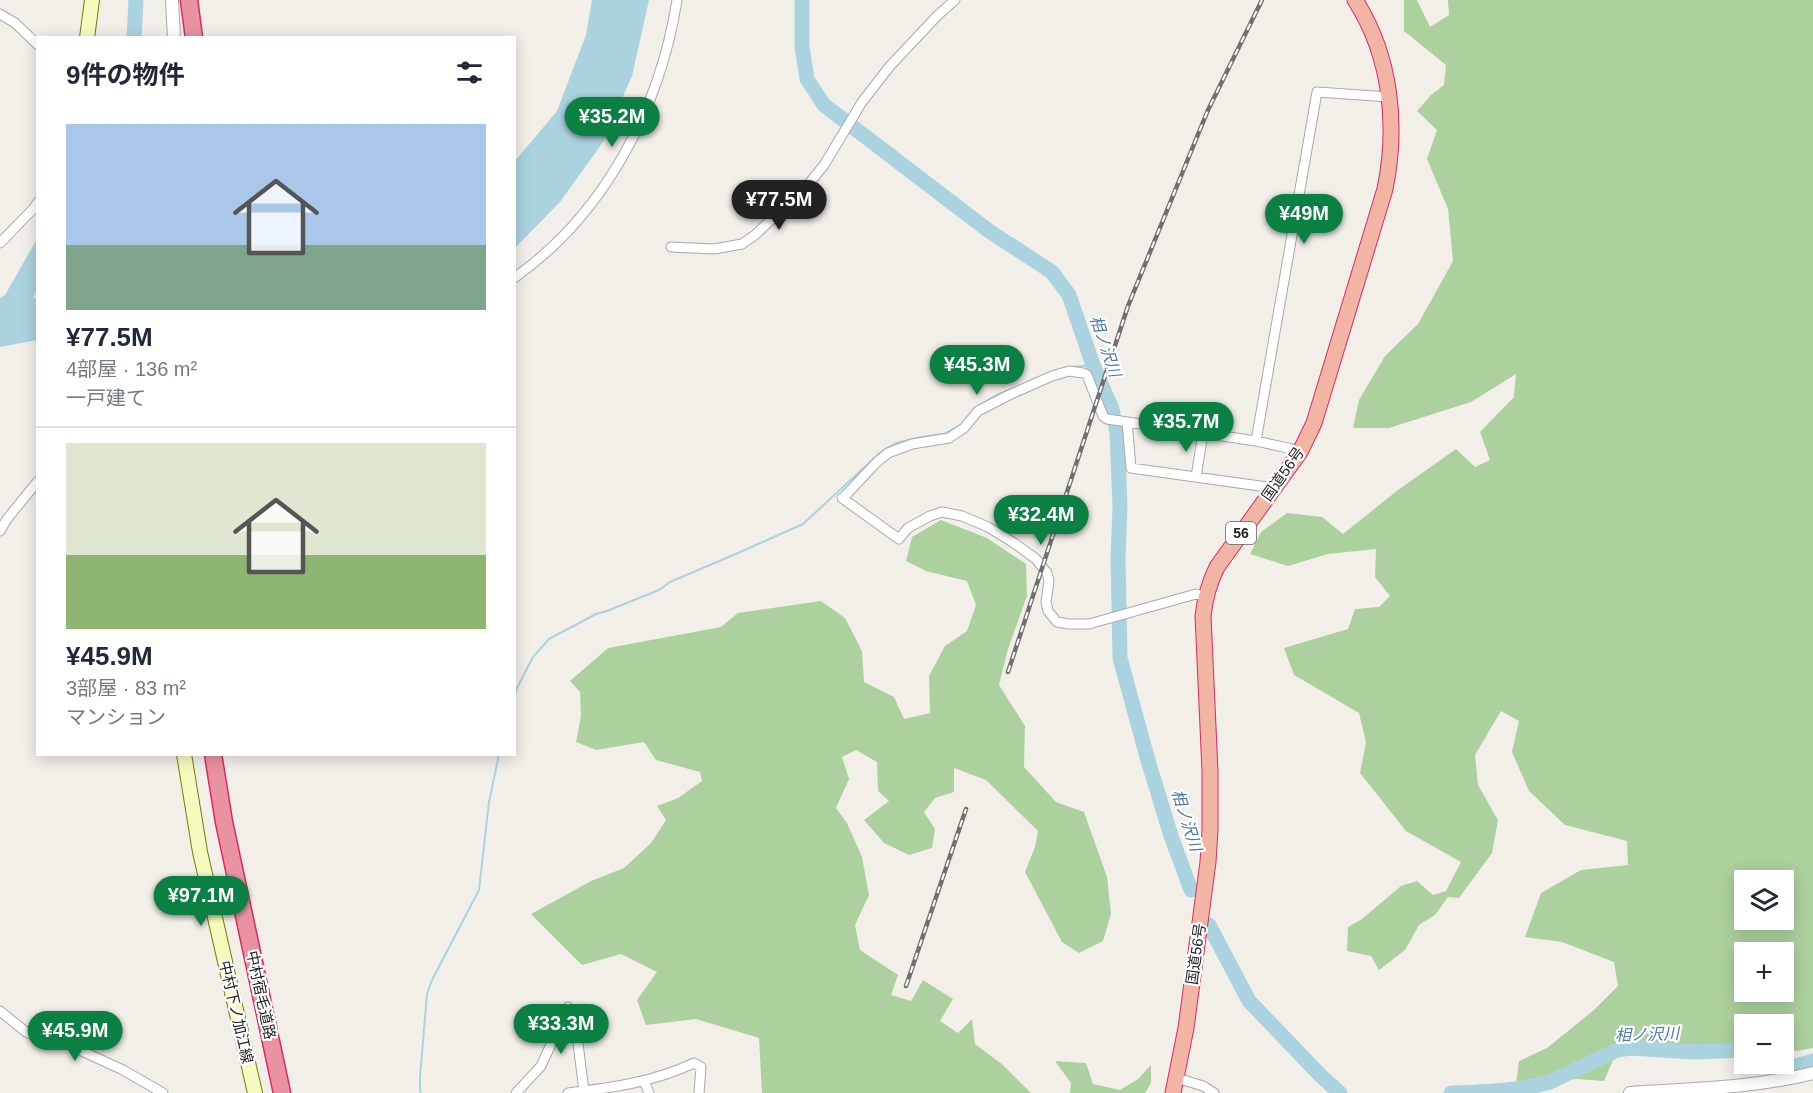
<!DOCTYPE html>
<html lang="ja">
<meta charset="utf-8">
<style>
body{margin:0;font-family:Helvetica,"Noto Sans JP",sans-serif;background:#f6f6f7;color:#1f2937;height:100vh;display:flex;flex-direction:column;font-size:22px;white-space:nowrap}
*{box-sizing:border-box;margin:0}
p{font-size:20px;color:#747a83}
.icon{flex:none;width:33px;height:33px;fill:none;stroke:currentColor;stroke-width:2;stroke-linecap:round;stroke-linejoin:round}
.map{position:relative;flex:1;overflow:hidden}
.side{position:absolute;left:36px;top:36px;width:480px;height:720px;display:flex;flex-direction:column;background:#fff;border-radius:0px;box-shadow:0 3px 15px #0003}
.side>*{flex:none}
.buttons{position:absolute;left:1734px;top:870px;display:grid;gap:12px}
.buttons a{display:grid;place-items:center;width:60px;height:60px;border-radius:0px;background:#fff;box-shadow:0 3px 15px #0003;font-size:30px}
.price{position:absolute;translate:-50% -51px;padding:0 14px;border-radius:21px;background:#0b8043;color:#fff;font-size:20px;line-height:39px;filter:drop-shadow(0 2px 3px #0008)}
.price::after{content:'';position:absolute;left:50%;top:36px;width:18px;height:14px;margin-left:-9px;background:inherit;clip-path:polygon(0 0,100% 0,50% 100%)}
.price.active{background:#222;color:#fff}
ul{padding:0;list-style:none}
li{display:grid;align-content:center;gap:12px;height:318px;padding:0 30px}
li+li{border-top:2px solid #e0e1e3}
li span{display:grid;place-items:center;height:186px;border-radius:0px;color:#555}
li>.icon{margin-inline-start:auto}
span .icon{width:108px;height:108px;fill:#fffc;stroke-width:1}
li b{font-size:26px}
h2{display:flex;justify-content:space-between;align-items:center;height:72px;padding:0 30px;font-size:26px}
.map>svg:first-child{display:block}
</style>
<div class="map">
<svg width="1813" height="1093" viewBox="0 0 1813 1093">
<rect width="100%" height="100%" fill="#f2efe9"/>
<!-- forest -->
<path fill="#add19e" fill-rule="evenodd" d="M 1404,0 L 1417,0 L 1430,27 L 1449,15 L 1448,0 L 1813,0 L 1813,1048 L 1797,1051 L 1784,1050 L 1784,1024 L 1744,1024 L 1744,1049 L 1692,1046 L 1622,1040 L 1604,1081 L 1577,1079 L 1516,1084 L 1519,1061 L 1547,1048 L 1594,1010 L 1618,986 L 1614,962 L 1562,942 L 1525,937 L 1541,893 L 1581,870 L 1628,865 L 1627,841 L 1565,825 L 1529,791 L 1512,752 L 1519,721 L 1501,711 L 1475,755 L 1478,785 L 1498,820 L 1492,853 L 1459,898 L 1448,897 L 1435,915 L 1419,925 L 1405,950 L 1379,970 L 1371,956 L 1347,951 L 1348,927 L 1362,919 L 1401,886 L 1417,881 L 1433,895 L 1446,891 L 1461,862 L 1406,831 L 1360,773 L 1366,742 L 1359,713 L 1294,675 L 1284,648 L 1348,629 L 1355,609 L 1379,607 L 1390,596 L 1375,577 L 1376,549 L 1328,554 L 1288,566 L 1250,554 L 1261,532 L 1287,513 L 1322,517 L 1343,534 L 1398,490 L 1456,449 L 1475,467 L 1490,460 L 1480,432 L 1514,397 L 1516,374 L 1471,402 L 1389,428 L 1353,428 L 1359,400 L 1385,356 L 1418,324 L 1453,261 L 1448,209 L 1427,159 L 1437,130 L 1417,111 L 1431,95 L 1444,85 L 1446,65 L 1404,31 ZM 1744,880 L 1784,880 L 1784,920 L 1744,920 ZM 1744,952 L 1784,952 L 1784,992 L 1744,992 Z
M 941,520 L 987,538 L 1026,564 L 1027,596 L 1008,649 L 999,685 L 1025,726 L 1024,767 L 1056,802 L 1084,812 L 1107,877 L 1111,914 L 1103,941 L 1079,953 L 1062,942 L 1025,872 L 1035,847 L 1038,831 L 986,780 L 954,768 L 954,792 L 935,798 L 924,812 L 935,829 L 932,848 L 909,855 L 884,843 L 864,820 L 889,801 L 878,791 L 877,762 L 856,750 L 842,757 L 849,779 L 836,808 L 847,823 L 862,857 L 869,895 L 855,925 L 860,950 L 898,975 L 891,995 L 911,1001 L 923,980 L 953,999 L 940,1021 L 958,1033 L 972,1019 L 975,1044 L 1003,1065 L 1031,1093 L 762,1093 L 759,1038 L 696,1019 L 646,1025 L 637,1000 L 657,972 L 621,954 L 582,965 L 531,914 L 591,881 L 624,868 L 651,843 L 666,820 L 657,806 L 678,798 L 702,781 L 700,772 L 656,760 L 644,742 L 596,750 L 576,742 L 581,716 L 580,692 L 570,681 L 608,648 L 721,627 L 738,613 L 821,601 L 845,618 L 862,651 L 864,682 L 894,697 L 904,719 L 930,713 L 929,676 L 945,646 L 967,631 L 976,605 L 967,581 L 926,571 L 906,561 L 912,537 Z
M 1055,1061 L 1086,1063 L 1093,1084 L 1120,1090 L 1138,1079 L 1151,1065 L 1151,1083 L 1145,1093 L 1070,1093 L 1071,1083 Z"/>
<!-- water -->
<path fill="#aad3df" d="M 592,0 L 649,0 L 632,76 L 603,142 L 560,202 L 515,248 L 515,161 L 557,111 L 586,35 Z
M 37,239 L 37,290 L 33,298 L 37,299 L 37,340 L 0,347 L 0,298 L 5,295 Z"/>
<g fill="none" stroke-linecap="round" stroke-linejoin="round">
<!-- stream -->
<path stroke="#aad3df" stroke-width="2" d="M 1071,367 L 1093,365
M 980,405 L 998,394 L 1007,391
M 514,699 L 517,688 L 533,657 L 549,639 L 596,614 L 607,611 L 659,590 L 670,582 L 738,553 L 803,524 L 882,451 L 896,443 L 921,437 L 944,434 L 962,424
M 421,1093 L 420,1089 L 420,1077 L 427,994 L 432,980 L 479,890 L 489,802 L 499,754"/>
<!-- river -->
<path stroke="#aad3df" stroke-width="15" d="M 802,0 L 802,47 L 807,79 L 824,105 L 989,231 L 1052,272 L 1069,295 L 1093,365 L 1112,409 L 1117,433 L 1120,507 L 1118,557 L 1120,658 L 1147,757 L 1171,836 L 1191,890
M 134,38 L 136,0
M 1209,925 L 1249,1001 L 1321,1076 L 1340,1093
M 1775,1064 L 1789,1068 L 1813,1061
M 1451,1093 C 1484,1092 1518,1091 1550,1082 L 1617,1050 L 1630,1048 L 1694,1052 L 1744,1050"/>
<defs>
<path id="minor" d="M 0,14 L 15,23 L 38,45
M 0,243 L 34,208 L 38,202
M 671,247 L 714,249 L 742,244 L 755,235 L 807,186 L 824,165 L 862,102 L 890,66 L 937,16 L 955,0
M 514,278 C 605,214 660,108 677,0
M 1127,422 L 1131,468 L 1267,487 L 1272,491
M 1256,441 L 1317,92 L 1389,97
M 1196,477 L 1203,433
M 842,498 L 899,539 L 908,528 L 930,516 L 942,512 L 962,516 L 988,527 L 1014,543 L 1036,559 L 1047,573 L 1049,581 L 1046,602 L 1048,611 L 1057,622 L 1069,624 L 1089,624 L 1196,594 L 1205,596
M 843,498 L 877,462 L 888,453 L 912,444 L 949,438 L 964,428 L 978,411 L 1009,395 L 1052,376 L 1069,371 L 1083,373 L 1087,375 L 1103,416 L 1107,419 L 1256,441 L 1288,448 L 1300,452
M 0,531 L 7,519 L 38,481
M 0,1011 L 26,1032 L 33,1035 L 42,1034 L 58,1037 L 84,1052 L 123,1070 L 163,1093
M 1177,1078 L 1203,1086 L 1214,1093
M 644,1081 L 649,1093
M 516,1093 L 541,1066 L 568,1007 L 574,1012 L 584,1091
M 568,1093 C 611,1088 654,1082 694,1063 L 701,1067 L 699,1093"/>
<path id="tertiary" d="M 172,0 L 174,38
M 1630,1093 C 1691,1089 1754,1088 1813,1073"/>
<path id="secondary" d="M 87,38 L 92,0
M 184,754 L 200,852 L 255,1093"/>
<path id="trunk" d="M 1173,1093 L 1186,1028 L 1208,862 L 1210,830 L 1210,771 L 1203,616 C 1205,598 1209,583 1217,567 L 1300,452 L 1314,423 L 1385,189 C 1398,125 1391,56 1355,0"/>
<path id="motorway" d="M 189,0 L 194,38
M 213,754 L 224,822 L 282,1093"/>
</defs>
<!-- minor casing -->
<use href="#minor" stroke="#a9a9a9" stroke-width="11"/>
<!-- tertiary casing -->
<use href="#tertiary" stroke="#a9a9a9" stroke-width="14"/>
<!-- secondary casing -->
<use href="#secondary" stroke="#707d05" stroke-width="16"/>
<!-- trunk casing -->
<use href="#trunk" stroke="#dc2a67" stroke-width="17"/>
<!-- motorway casing -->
<use href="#motorway" stroke="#dc2a67" stroke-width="19"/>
<!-- minor -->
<use href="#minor" stroke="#fff" stroke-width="9"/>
<!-- tertiary -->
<use href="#tertiary" stroke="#fff" stroke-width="12"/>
<!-- secondary -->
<use href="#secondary" stroke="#f7fabf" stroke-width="14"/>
<!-- trunk -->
<use href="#trunk" stroke="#f2b4a3" stroke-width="15"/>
<!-- motorway -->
<use href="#motorway" stroke="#e892a2" stroke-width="16"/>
<defs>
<path id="rail" d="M 1008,672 L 1128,306 L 1208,110 L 1262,0
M 906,986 L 966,809"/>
</defs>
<!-- rail casing -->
<use href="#rail" stroke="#707070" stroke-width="4.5"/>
<!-- rail -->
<use href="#rail" stroke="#fff" stroke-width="2" stroke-dasharray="7" stroke-linecap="butt"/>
</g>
<g text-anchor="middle" stroke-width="4.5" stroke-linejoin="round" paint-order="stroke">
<!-- shield labels -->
<rect fill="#fff" stroke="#646464" stroke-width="1.5" x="1226" y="522" width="30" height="22" rx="4.5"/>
<g font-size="14" font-weight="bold" fill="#222">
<text x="1241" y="538">56</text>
</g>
<!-- street labels -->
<g font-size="15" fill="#222" stroke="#fff">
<text transform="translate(1283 474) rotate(-55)" y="5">国道56号</text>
<text transform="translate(1196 954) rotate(-82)" y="5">国道56号</text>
<text transform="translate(261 995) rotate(78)" y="5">中村宿毛道路</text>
<text transform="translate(236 1012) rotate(77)" y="5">中村下ノ加江線</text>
</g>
<!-- water labels -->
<g font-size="16" font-style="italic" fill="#4a7aab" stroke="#fff">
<text transform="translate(1106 346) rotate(71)" y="6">相ノ沢川</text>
<text transform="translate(1187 820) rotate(72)" y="6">相ノ沢川</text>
<text transform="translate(1647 1034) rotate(-2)" y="6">相ノ沢川</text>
</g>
</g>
</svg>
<div class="buttons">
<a><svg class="icon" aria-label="layers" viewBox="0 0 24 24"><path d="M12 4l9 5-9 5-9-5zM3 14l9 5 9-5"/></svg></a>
<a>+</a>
<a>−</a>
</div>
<b class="price" style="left:612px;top:148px">¥35.2M</b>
<b class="price active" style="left:779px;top:231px">¥77.5M</b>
<b class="price" style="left:1304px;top:245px">¥49M</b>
<b class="price" style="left:977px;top:396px">¥45.3M</b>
<b class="price" style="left:1186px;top:453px">¥35.7M</b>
<b class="price" style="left:1041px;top:546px">¥32.4M</b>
<b class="price" style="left:201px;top:927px">¥97.1M</b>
<b class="price" style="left:561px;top:1055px">¥33.3M</b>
<b class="price" style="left:75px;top:1062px">¥45.9M</b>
<section class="side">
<h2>9件の物件<svg class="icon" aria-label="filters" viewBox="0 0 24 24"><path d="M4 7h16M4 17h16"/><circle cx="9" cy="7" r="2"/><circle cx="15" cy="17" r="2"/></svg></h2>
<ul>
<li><span style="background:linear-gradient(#a9c7e8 65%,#7fa58c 0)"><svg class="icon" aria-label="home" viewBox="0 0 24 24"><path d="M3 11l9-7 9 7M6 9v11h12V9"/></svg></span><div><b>¥77.5M</b><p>4部屋 · 136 m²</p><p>一戸建て</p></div></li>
<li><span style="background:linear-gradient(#dfe7d0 60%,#8fb573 0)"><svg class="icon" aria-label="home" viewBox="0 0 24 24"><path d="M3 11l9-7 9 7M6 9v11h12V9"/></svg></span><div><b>¥45.9M</b><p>3部屋 · 83 m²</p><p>マンション</p></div></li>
</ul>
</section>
</div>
